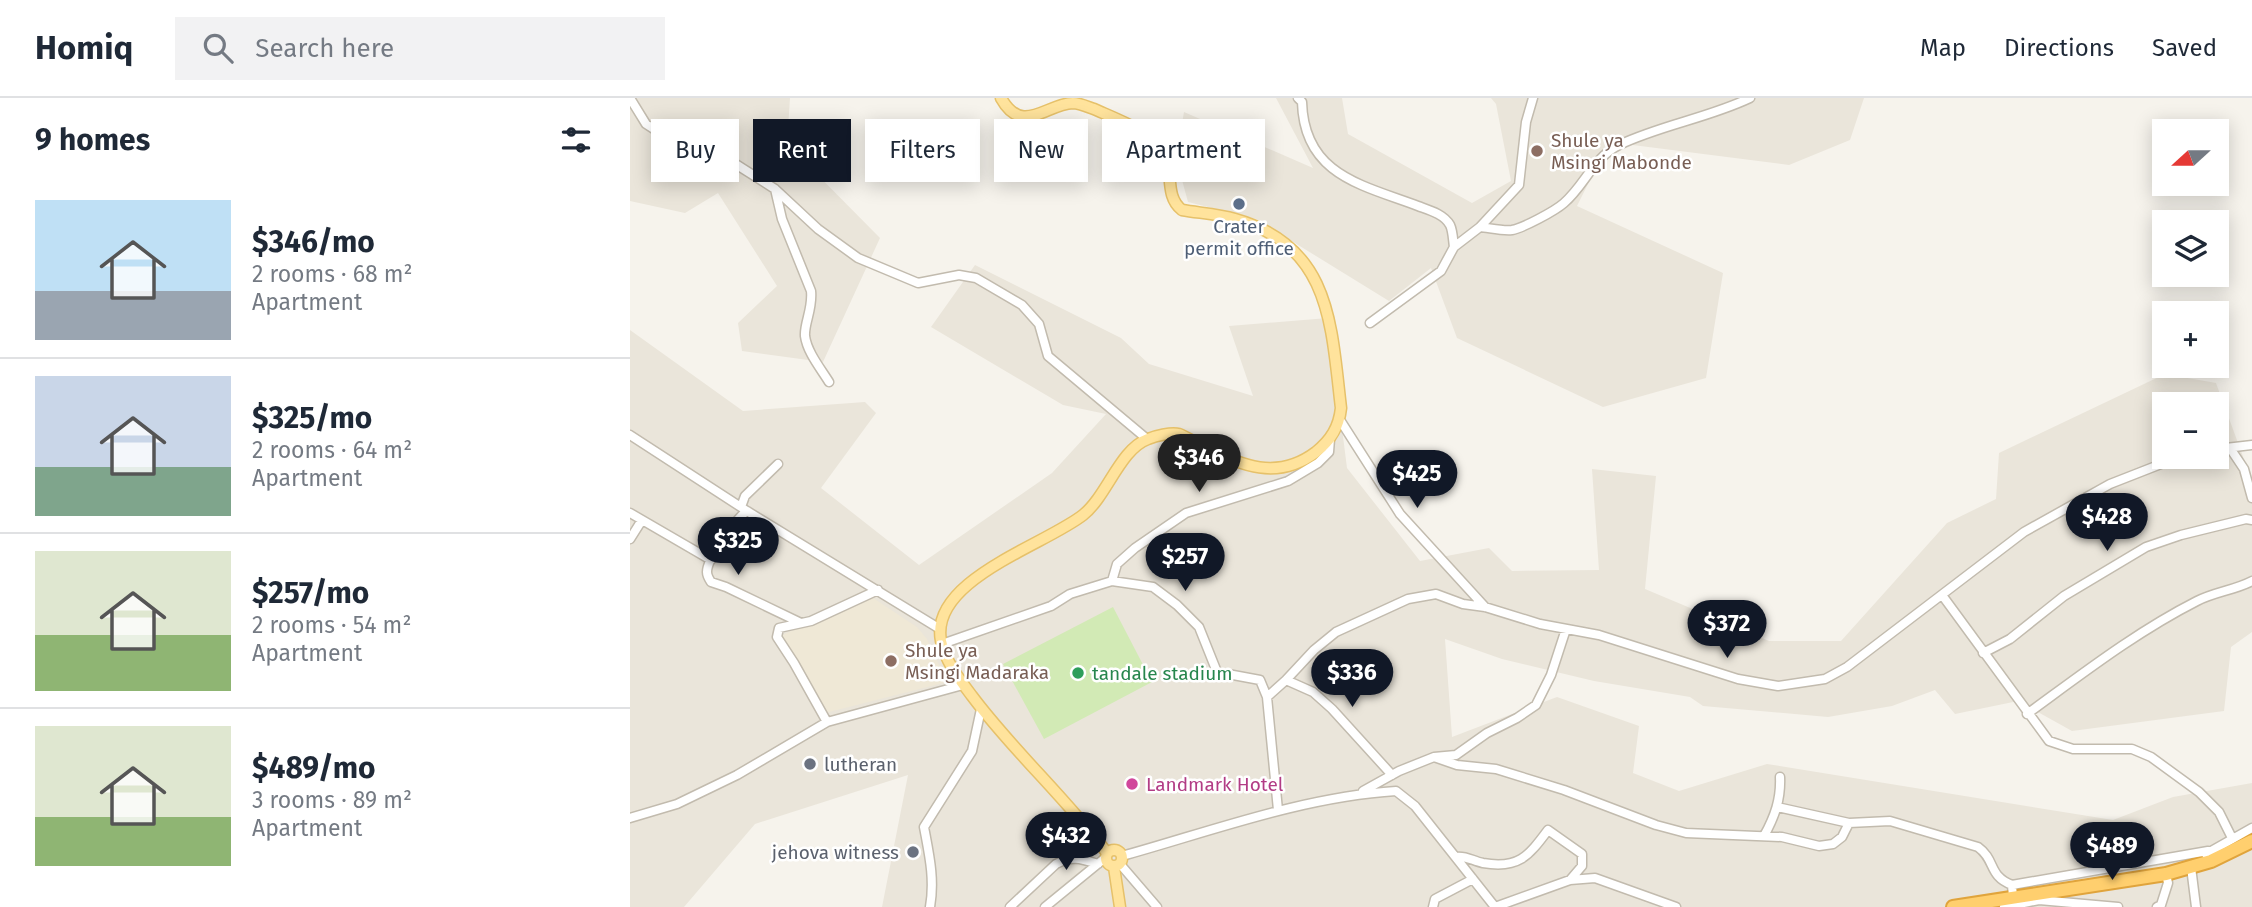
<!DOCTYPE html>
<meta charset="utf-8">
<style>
body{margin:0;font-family:"Fira Sans",sans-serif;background:#f2f2f3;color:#1f2937;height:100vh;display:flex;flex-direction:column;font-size:26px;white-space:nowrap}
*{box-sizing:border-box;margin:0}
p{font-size:23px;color:#747a83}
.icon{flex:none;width:38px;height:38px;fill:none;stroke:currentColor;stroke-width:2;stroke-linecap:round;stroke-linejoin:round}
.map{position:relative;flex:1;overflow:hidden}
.details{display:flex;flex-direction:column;background:#fff;width:630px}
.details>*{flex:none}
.hud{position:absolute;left:21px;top:21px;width:665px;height:63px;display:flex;gap:14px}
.needle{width:46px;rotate:249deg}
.buttons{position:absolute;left:1522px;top:21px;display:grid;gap:14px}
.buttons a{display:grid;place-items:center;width:77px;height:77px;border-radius:0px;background:#fff;box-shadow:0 4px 18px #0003;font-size:35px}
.price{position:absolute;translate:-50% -60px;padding:0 16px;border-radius:24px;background:#111827;color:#fff;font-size:23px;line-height:46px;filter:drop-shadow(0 2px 4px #0008)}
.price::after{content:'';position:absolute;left:50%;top:42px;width:21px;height:16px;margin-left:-10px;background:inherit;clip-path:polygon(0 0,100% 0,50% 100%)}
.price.on{background:#222;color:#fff}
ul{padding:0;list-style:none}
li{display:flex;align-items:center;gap:21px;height:175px;padding:0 35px}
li+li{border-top:2px solid #e0e1e3}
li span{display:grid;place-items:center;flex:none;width:196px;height:140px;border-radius:0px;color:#555}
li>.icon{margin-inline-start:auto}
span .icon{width:84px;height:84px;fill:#fffc;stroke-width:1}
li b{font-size:30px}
h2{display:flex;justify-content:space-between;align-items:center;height:84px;padding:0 35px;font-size:30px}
.pill{padding:0 24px;border-radius:0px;background:#fff;box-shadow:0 4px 18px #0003;font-size:24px;line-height:63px}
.pill.on{background:#111827;color:#fff}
header{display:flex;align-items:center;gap:42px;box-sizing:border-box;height:98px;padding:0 35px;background:#fff;border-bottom:2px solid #e0e1e3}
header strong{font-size:33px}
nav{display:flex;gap:38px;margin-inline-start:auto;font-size:24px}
.search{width:490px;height:63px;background:#f2f2f3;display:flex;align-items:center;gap:18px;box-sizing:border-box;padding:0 24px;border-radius:0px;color:#747a83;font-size:26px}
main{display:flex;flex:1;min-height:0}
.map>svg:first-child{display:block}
</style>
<header>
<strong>Homiq</strong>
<div class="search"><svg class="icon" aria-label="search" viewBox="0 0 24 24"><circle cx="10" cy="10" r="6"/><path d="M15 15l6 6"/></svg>Search here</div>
<nav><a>Map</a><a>Directions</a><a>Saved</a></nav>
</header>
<main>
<section class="details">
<h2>9 homes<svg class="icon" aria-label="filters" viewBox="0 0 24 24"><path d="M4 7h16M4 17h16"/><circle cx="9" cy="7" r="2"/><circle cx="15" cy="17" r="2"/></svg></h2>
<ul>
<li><span style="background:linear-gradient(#bfe0f5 65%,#9aa5b1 0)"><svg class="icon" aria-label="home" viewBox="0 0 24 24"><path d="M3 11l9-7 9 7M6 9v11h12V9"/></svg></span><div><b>$346/mo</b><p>2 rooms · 68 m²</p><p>Apartment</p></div></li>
<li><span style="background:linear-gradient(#c9d6e8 65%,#7fa58c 0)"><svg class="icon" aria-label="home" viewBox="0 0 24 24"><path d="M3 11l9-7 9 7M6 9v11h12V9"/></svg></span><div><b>$325/mo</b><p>2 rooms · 64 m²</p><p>Apartment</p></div></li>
<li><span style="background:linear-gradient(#dfe7d0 60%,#8fb573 0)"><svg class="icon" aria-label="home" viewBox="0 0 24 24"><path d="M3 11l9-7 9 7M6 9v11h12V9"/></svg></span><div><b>$257/mo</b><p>2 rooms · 54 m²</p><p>Apartment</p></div></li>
<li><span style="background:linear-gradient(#dfe7d0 65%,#8fb573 0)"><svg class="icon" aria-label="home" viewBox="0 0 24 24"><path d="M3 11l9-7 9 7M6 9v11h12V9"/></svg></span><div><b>$489/mo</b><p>3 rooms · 89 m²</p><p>Apartment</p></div></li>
</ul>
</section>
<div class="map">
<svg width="1622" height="809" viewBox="0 0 1622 809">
<rect width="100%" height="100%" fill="#f6f3ec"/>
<!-- residential -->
<path fill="#eae5da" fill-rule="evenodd" d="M 0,0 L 160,0 L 157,46 L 250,140 L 193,264 L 112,253 L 108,225 L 147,188 L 88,95 L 55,115 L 0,103 Z
M 646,0 L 712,0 L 718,36 L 842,105 L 881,83 L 866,6 L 861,0 L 1234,0 L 1220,42 L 1159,67 L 979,44 L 947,108 L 1093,175 L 1076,280 L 973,309 L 827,240 L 801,170 L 759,203 L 626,121 L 558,104 L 546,60 L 554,14 L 683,70 Z
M 345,167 L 491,240 L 519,266 L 623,298 L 599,228 L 698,220 L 717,370 L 790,463 L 859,450 L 882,473 L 969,472 L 962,371 L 1026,378 L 1015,491 L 1139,543 L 1211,543 L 1317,425 L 1366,401 L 1369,355 L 1535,276 L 1586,285 L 1622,383 L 1622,534 L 1601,549 L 1594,613 L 1442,633 L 1388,603 L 1325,616 L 1305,592 L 1262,608 L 1198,619 L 1073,608 L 1060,599 L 964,583 L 872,561 L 815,541 L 822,639 L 927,599 L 1009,628 L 1003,675 L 1049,693 L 1137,666 L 1483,722 L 1543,699 L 1622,685 L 1622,809 L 252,809 L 278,677 L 125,726 L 54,809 L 0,809 L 0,232 L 113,313 L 235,304 L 246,315 L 191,390 L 289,467 L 422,375 L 476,316 L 433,307 L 301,229 ZM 1535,306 L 1587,306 L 1587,359 L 1535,359 Z"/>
<!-- education -->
<path fill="#efe8d6" d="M 240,498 L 287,529 L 297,541 L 317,584 L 195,615 L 150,538 Z"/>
<!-- green -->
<path fill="#d2eab5" d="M 483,509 L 522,584 L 414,641 L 373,566 Z"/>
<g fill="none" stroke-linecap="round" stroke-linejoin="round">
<defs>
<path id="minor" d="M 0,0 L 16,26 L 36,39 L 71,51 L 104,65 L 145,91 L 188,131 L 228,160 L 288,185 L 329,177 L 346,180 L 392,207 L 409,226 L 418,258 L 517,341
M 668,0 L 672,4 C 674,77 732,87 788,108 C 799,112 814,116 820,127 C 823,133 823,143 824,149
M 145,91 L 152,121 L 181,193 C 183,211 174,225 175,238 C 177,254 191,271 199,284
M 850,129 C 860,130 872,133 882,132 C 893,130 925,113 934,105 C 955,87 963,60 989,47 C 1031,27 1078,20 1120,0
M 740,225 L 811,173 L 824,149 L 850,129 L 889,87 L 896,24 L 903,0
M 710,322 L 770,416 L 855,509
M 0,337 L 117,413 L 310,531
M 1600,350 L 1614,371 L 1622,400
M 1587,351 L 1622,347
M 111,409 L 115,398 L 148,366
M 117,413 C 106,421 77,460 77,474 C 77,477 79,481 81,484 L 96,489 L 171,525
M 0,415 L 81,462
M 0,441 L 12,422
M 482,483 L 487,466 L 505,450 L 556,415 L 658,383 L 688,365 L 699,354 L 700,341
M 1312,497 L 1419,643 L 1443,651 L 1502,651 L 1521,659 L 1569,694 L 1589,714 L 1602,740
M 312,546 L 421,508 L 440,496 L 482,483 L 523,489 L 547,507 L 569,529 L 587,574 L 630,582 L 637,599 L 648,712
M 1353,555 L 1380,541 L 1434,498 L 1516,449 L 1551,437 L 1616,421 L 1622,422
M 656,582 L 683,594 L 702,611 L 762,677
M 637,599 L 656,582 L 684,552 L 706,534 L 778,501 L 806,496 L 833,506 L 855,509 L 910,526 L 969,537 L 1108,581 L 1148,588 L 1195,581 L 1217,569 L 1394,434 L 1480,386 L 1549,359
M 1397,616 C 1452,576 1506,534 1567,503 C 1584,494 1605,492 1622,483
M 197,624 L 164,565 L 147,539 L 149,530 L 181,523 L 248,492
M 804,659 L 827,667 L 866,671 L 934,692 L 1026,727 L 1056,735 L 1152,739 L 1189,748 L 1203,746 L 1212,739 L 1219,725
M 733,693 L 769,673 L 804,659 L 826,657 L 857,635 L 887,620 L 906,607 L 921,577 L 936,531
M 1147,709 L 1219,725 L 1260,723 L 1348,749 C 1366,762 1358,778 1382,787 L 1383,799
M 0,720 L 47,706 L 107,677 L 197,624 L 333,587
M 1134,738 C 1145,718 1151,701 1150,679
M 1576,756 L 1622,730
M 492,758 C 582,733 672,699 766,693 L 785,708 L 865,809
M 826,759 C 835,757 843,763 853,765 C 888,771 898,759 918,732 L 952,756 L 952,768 L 940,782
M 490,766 L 527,809
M 1563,767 L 1561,769 L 1566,809
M 1382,787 L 1578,753
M 1409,802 L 1488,809
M 300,809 C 305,781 299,756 294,729 L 342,653 L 351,611
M 380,809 L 426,766 C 442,757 452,761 468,766
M 415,809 L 475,760
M 803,809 L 805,801 L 843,781
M 865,809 L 940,782 L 965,780 L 1046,809
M 1374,809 L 1409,802 L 1409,797
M 1527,809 L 1531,807 L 1538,785 L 1536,776"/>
<path id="major" d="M 371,0 C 392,38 416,6 443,5 C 449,5 458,9 464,11 C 484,20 522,34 533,52 C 545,71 533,97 552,112 C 569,115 588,116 605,121 C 701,148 701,226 711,310 C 709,329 701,342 686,354 C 648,383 611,368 573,348 C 565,345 557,339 549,336 C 541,334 525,338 518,341 C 490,351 477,398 453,417 C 415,447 299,482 311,543 C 315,563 330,582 342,598 C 384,654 436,700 477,755
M476 760a8 8 0 1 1 16 0a8 8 0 1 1-16 0Z
M 484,769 L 490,809"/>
<path id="highway" d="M 1323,809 L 1536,776 L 1581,763 L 1622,743"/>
</defs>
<!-- minor casing -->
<use href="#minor" stroke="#c2bbae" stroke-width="11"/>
<!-- major casing -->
<use href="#major" stroke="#e6c16a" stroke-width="13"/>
<!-- highway casing -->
<use href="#highway" stroke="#e0a43c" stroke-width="16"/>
<!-- minor -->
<use href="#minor" stroke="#fff" stroke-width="8"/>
<!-- major -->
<use href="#major" stroke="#ffe39c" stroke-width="10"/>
<!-- highway -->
<use href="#highway" stroke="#ffcf6e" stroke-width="12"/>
</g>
<!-- markers -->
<g fill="#8d6e63" stroke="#fff" stroke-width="2.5">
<circle cx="907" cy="53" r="7"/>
<circle cx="261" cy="563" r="7"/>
</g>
<circle fill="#5c6f8a" stroke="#fff" stroke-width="2.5" cx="609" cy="106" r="7"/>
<circle fill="#2e9e5b" stroke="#fff" stroke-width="2.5" cx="448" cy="575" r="7"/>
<g fill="#6b7280" stroke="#fff" stroke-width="2.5">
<circle cx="180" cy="666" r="7"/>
<circle cx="283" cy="754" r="7"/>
</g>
<circle fill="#d1479c" stroke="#fff" stroke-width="2.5" cx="502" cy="686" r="7"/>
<g text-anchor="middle" stroke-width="5" stroke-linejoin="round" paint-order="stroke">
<!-- education labels -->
<g font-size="19" fill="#785e54" stroke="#fff" text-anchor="start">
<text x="921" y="49">Shule ya<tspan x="921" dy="22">Msingi Mabonde</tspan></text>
<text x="275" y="559">Shule ya<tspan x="275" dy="22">Msingi Madaraka</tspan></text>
</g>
<!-- service labels -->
<g font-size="19" fill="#4e5e75" stroke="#fff">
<text x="609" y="135">Crater<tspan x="609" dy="22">permit office</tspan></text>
</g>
<!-- leisure labels -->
<g font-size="19" fill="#27864d" stroke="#fff" text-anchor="start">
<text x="462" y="582">tandale stadium</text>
</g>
<!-- worship labels -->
<g font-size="19" fill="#5b616d" stroke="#fff" text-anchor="start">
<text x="194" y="673">lutheran</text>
<text x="269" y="761" text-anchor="end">jehova witness</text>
</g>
<!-- hotel labels -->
<g font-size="19" fill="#b23c85" stroke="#fff" text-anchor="start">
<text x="516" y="693">Landmark Hotel</text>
</g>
</g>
</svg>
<div class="buttons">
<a><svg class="needle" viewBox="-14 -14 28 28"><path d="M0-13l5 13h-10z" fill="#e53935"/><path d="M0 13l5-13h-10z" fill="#747a83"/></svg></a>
<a><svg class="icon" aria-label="layers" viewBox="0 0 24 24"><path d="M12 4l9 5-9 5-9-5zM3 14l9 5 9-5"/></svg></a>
<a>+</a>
<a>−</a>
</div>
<b class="price on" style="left:569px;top:396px">$346</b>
<b class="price" style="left:787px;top:412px">$425</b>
<b class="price" style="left:1477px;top:455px">$428</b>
<b class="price" style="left:108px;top:479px">$325</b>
<b class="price" style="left:555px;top:495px">$257</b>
<b class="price" style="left:1097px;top:562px">$372</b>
<b class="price" style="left:722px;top:611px">$336</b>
<b class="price" style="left:436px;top:774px">$432</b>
<b class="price" style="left:1482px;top:784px">$489</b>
<div class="hud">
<a class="pill">Buy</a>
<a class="pill on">Rent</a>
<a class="pill">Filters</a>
<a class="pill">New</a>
<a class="pill">Apartment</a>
</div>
</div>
</main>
